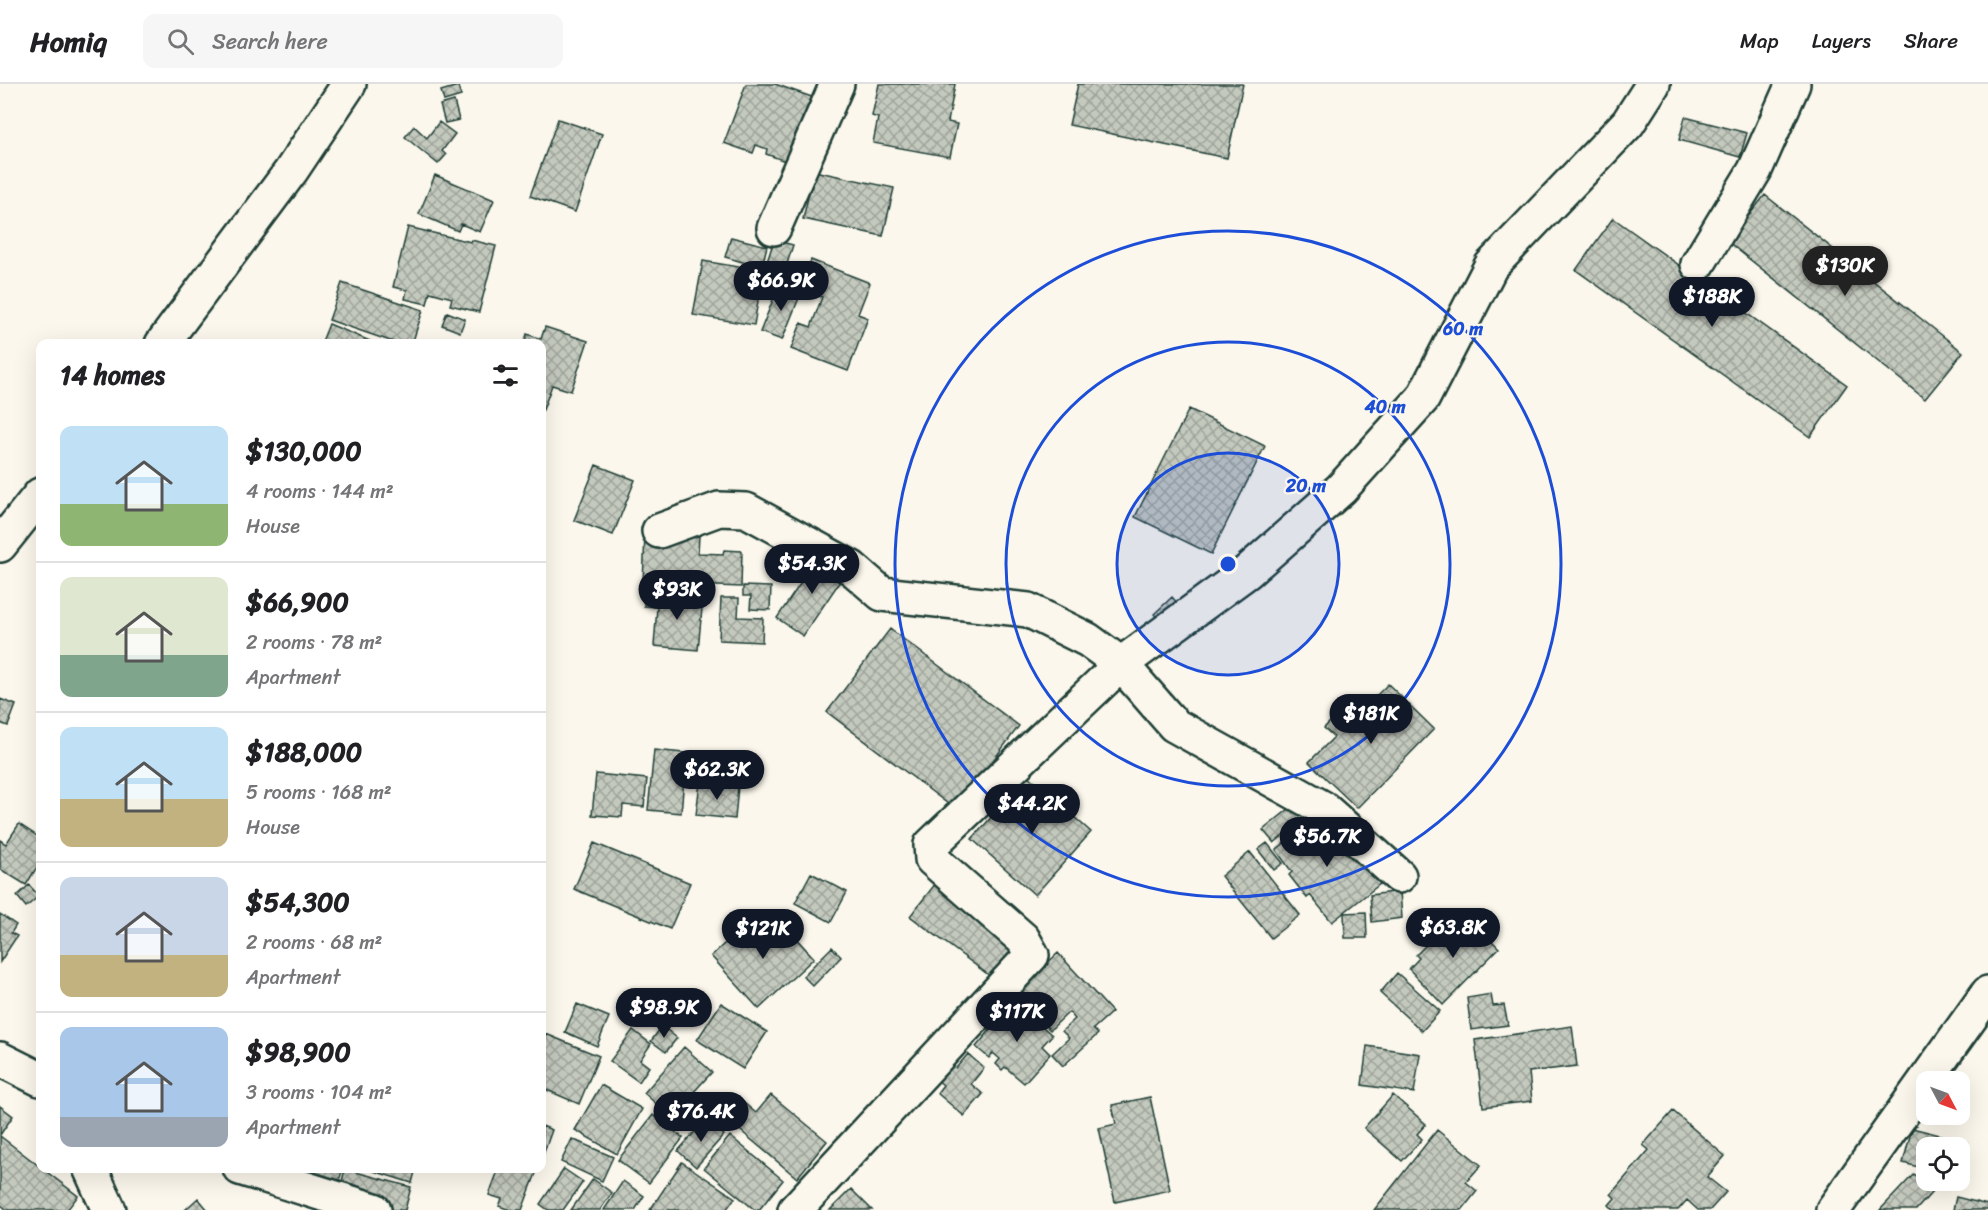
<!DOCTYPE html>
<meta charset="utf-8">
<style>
body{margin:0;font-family:Sriracha,sans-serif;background:#f6f6f6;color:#202124;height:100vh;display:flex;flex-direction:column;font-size:22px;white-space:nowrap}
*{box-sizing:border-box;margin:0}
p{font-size:20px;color:#757577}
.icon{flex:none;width:33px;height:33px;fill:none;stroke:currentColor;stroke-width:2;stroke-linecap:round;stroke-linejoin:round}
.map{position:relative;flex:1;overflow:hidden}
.side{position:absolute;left:36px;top:255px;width:510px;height:834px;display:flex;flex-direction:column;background:#fff;border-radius:12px;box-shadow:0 6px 24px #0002}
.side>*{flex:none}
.needle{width:39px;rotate:131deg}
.controls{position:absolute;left:1916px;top:987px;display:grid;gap:12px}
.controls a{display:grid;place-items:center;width:54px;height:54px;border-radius:12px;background:#fff;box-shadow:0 6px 24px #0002;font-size:30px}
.price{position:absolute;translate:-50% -51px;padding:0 14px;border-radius:21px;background:#111827;color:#fff;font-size:20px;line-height:39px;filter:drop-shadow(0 2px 3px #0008)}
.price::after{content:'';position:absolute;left:50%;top:36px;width:18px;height:14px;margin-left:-9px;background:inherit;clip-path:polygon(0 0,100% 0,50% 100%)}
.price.selected{background:#222;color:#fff}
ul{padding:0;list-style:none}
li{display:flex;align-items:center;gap:18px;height:150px;padding:0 24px}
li+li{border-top:2px solid #e0e0e0}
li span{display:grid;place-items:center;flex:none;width:168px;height:120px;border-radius:12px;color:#555}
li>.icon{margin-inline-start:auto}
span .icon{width:72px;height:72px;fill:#fffc;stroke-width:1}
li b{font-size:26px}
h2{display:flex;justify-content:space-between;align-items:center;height:72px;padding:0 24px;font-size:26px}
header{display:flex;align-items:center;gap:36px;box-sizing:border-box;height:84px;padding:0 30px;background:#fff;border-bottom:2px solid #e0e0e0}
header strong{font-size:28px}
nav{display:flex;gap:33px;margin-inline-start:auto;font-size:21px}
.search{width:420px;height:54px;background:#f6f6f6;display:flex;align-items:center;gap:15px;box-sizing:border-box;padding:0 21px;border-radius:12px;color:#757577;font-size:22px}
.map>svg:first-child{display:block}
</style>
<header>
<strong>Homiq</strong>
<div class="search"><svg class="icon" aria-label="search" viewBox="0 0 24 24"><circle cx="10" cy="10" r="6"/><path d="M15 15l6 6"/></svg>Search here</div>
<nav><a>Map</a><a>Layers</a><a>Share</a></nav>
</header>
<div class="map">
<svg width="1988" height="1126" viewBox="0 0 1988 1126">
<defs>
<pattern id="building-cross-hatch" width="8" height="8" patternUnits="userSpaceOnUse" patternTransform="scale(1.5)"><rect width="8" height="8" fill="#c4c9be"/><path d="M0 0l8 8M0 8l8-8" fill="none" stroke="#9fa49b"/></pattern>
</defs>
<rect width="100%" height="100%" fill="#fbf7ec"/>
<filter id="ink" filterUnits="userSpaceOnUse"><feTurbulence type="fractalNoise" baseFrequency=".0167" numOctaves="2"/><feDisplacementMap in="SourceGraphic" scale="12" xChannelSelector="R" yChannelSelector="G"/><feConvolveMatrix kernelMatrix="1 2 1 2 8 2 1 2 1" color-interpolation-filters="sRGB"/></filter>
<g filter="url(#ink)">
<!-- building -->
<path fill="url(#building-cross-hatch)" stroke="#1f3d34" stroke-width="1.5" d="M 746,0 L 775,0 L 823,17 L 799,82 L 766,70 L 767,65 L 756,61 L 753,69 L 724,59 Z
M 879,0 L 955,0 L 948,38 L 957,40 L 950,73 L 873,59 L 878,34 L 872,32 Z
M 1078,0 L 1243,0 L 1227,74 L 1069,41 Z
M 458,2 L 461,12 L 444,17 L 441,7 Z
M 454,17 L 459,36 L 445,39 L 440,21 Z
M 1685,33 L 1747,49 L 1740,73 L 1679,56 Z
M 558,35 L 602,50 L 575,128 L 530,112 Z
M 439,38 L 455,50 L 442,67 L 446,71 L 438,80 L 405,53 L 414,42 L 427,54 Z
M 814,87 L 894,104 L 883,152 L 803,135 Z
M 435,91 L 494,116 L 480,148 L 461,140 L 458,147 L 419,130 Z
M 1765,111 L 1963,268 L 1925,315 L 1728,158 Z
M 1613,134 L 1847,301 L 1810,353 L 1576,186 Z
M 408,143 L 471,158 L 471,156 L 496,162 L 479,228 L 450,221 L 452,214 L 430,208 L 427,220 L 405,215 L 407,206 L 393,203 Z
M 731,153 L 767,162 L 763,178 L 755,176 L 753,181 L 725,173 Z
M 774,156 L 793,161 L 786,183 L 767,178 Z
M 811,176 L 870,199 L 858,230 L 868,234 L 848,287 L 791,265 L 801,239 L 811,243 L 822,213 L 800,205 Z
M 703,177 L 763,187 L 754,241 L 693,231 Z
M 342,199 L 423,226 L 412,260 L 399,260 L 329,236 Z
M 779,201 L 801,209 L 782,256 L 760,248 Z
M 447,228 L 465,235 L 460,248 L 442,241 Z
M 329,240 L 377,260 L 321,260 Z
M 545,243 L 588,257 L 571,307 L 552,301 L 543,326 L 542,325 L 542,260 L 524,260 L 527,250 L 541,255 Z
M 1189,325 L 1265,362 L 1211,470 L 1135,433 Z
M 596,381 L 635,396 L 613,451 L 574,436 Z
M 645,450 L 699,452 L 698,469 L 723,470 L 724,466 L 742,467 L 741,503 L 643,499 Z
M 821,469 L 847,487 L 803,552 L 777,534 Z
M 743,502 L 771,503 L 770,526 L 750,525 L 751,512 L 743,512 Z
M 644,510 L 703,514 L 698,566 L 654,562 L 657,523 L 644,522 Z
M 1172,513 L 1179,521 L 1161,538 L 1154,530 Z
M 721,514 L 739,514 L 738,533 L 763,534 L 762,558 L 719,556 Z
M 890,545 L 1019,642 L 956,726 L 827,628 Z
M 1388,600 L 1434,645 L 1357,724 L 1309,678 L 1334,653 L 1324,644 L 1337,631 L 1348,640 Z
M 0,615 L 16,621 L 8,642 L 0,639 Z
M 654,666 L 713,672 L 710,697 L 684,695 L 681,729 L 648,726 Z
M 596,690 L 647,695 L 644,723 L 623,721 L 622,733 L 592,731 Z
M 1028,692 L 1091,748 L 1035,811 L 972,755 Z
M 700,698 L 738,702 L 735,735 L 696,731 Z
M 1300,716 L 1311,730 L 1274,759 L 1263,746 Z
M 1322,728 L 1380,800 L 1332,838 L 1310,811 L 1307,814 L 1289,791 L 1292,788 L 1276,766 Z
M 19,740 L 40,754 L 40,778 L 26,801 L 0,785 L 0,756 L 6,760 Z
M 594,759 L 690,799 L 670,845 L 574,805 Z
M 1267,759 L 1283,779 L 1274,786 L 1258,766 Z
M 1250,768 L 1300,831 L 1271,854 L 1221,792 Z
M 811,789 L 847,808 L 831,838 L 795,819 Z
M 936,799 L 1025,868 L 998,898 L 910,832 Z
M 29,801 L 39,812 L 26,823 L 17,812 Z
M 1400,807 L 1402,834 L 1372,838 L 1370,811 Z
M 1366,828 L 1367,854 L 1345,854 L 1344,829 Z
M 773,829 L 814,874 L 759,925 L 711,872 L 736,849 L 743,857 Z
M 1464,829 L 1499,864 L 1443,921 L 1409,885 L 1419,874 L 1416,871 L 1431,856 L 1434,859 Z
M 0,830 L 16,841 L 11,849 L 17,852 L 0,878 Z
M 832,863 L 841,873 L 813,902 L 803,892 Z
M 1058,869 L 1112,928 L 1093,945 L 1098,950 L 1063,982 L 1052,970 L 1069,954 L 1062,947 L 1075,935 L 1069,928 L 1050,946 L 1016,909 Z
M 1397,889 L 1440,927 L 1422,947 L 1380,909 Z
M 1491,910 L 1493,922 L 1504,921 L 1508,941 L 1471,946 L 1467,914 Z
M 1014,918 L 1052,951 L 1042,962 L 1050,970 L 1024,999 L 1005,983 L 1002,986 L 996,980 L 1000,975 L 993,969 L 989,974 L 976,963 Z
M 721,919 L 767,948 L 743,985 L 697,956 Z
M 577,920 L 609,933 L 597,962 L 565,948 Z
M 662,942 L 677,954 L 666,968 L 651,957 Z
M 1572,942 L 1577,982 L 1529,988 L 1532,1017 L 1483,1023 L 1475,956 Z
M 633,946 L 651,960 L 640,976 L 649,983 L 639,998 L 610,977 Z
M 546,950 L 599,972 L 579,1020 L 542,1004 L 542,961 Z
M 1367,962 L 1420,970 L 1414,1009 L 1362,1001 Z
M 684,963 L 712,988 L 671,1033 L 644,1009 Z
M 968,970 L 984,984 L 971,1000 L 983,1010 L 964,1032 L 937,1009 L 943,1001 L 935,994 L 949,978 L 956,984 Z
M 601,1001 L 642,1025 L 617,1070 L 575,1046 Z
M 771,1011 L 827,1057 L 797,1094 L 729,1037 L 744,1019 L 756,1029 Z
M 1393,1011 L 1426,1040 L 1417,1050 L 1422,1055 L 1402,1077 L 1364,1044 Z
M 1150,1013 L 1170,1106 L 1115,1118 L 1099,1044 L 1116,1040 L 1112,1021 Z
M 0,1022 L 13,1032 L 0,1051 Z
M 1673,1027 L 1725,1072 L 1707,1093 L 1726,1108 L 1710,1126 L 1698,1126 L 1687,1116 L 1678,1126 L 1614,1126 L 1609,1121 L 1615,1114 L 1611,1110 L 1649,1066 L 1643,1061 Z
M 653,1031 L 683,1054 L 649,1099 L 618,1076 Z
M 706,1035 L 724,1051 L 696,1083 L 678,1067 Z
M 542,1042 L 552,1046 L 542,1074 Z
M 1912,1044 L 1968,1058 L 1959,1091 L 1959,1064 L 1926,1064 L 1926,1085 L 1903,1079 Z
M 1437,1046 L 1481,1081 L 1466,1098 L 1477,1107 L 1462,1126 L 1374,1126 Z
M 0,1052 L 78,1112 L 67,1126 L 7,1126 L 0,1120 Z
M 730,1052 L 783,1096 L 759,1126 L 755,1126 L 704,1084 Z
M 572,1055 L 613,1073 L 602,1097 L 561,1078 Z
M 682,1078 L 735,1114 L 726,1126 L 650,1126 Z
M 303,1084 L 343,1084 L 337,1103 L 301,1091 Z
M 364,1084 L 416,1084 L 412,1099 Z
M 499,1084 L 538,1084 L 522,1126 L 510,1126 L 499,1122 L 502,1115 L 489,1111 Z
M 345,1085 L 411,1103 L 405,1126 L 384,1126 L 338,1114 Z
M 564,1085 L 583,1098 L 563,1126 L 548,1126 L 540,1120 Z
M 1914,1090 L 1933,1107 L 1916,1126 L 1880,1126 Z
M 593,1095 L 612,1109 L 600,1126 L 571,1126 Z
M 623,1097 L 644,1112 L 635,1126 L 604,1126 Z
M 851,1105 L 872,1126 L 830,1126 Z
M 1956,1113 L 1988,1121 L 1988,1126 L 1953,1126 Z
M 198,1114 L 208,1126 L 185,1126 Z"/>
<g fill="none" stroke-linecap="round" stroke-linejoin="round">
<defs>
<path id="street" d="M 774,144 L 837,0
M 1698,180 L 1755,86 L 1793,0
M 162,260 L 291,87 L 349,0
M 659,447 L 719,425 L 746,426 L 852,484 L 882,510 L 1028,526 L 1088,556 L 1121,580 L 1174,641 L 1323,724 L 1399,792
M 0,461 L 40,411
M 0,975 L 40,995
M 90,1084 L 109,1126
M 240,1084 L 374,1126
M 795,1126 L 1032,871 L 1023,855 L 932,775 L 931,761 L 1121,580 L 1247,488 L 1341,405 L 1423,314 L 1491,182 L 1628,39 L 1653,0
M 1833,1126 L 1988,909"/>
</defs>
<!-- street casing -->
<use href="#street" stroke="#1f3d34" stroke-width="38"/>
<!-- street -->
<use href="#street" stroke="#fbf7ec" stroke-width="33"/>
</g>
</g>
<!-- distance rings -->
<circle cx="1228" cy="480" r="111" fill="#1d4ed8" fill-opacity=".12"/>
<g fill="none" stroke="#1d4ed8" stroke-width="3">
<circle cx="1228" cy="480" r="111"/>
<circle cx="1228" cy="480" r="222"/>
<circle cx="1228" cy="480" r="333"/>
</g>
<circle cx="1228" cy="480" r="9" fill="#1d4ed8" stroke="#fbf7ec" stroke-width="3"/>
<g font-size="18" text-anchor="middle" font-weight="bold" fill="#1d4ed8" stroke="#fbf7ec" stroke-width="4.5" stroke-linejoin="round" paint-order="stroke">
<text x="1463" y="251">60 m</text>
<text x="1385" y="329">40 m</text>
<text x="1306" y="408">20 m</text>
</g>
</svg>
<div class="controls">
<a><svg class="needle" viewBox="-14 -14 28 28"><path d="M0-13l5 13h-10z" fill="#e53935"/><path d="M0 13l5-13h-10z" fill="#757577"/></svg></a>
<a><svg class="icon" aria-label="locate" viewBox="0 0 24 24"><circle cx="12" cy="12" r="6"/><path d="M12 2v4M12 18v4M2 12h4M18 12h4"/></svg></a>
</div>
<b class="price selected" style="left:1845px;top:213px">$130K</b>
<b class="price" style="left:781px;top:228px">$66.9K</b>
<b class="price" style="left:1712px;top:244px">$188K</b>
<b class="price" style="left:812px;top:511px">$54.3K</b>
<b class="price" style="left:677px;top:537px">$93K</b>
<b class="price" style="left:1371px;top:661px">$181K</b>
<b class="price" style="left:717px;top:717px">$62.3K</b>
<b class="price" style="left:1032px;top:751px">$44.2K</b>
<b class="price" style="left:1327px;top:784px">$56.7K</b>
<b class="price" style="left:1453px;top:875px">$63.8K</b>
<b class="price" style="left:763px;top:876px">$121K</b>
<b class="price" style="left:664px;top:955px">$98.9K</b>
<b class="price" style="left:1017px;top:959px">$117K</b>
<b class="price" style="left:701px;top:1059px">$76.4K</b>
<section class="side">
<h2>14 homes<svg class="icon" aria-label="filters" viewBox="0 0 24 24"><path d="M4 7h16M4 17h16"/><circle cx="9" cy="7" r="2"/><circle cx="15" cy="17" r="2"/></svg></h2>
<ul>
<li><span style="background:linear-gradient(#bfe0f5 65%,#8fb573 0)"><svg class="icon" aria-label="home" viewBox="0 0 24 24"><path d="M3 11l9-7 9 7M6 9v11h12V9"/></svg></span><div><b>$130,000</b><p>4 rooms · 144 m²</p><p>House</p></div></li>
<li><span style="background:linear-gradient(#dfe7d0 65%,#7fa58c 0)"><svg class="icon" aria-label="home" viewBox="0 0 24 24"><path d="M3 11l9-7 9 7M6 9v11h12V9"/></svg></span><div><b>$66,900</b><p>2 rooms · 78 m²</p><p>Apartment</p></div></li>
<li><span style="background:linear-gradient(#bfe0f5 60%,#c2b280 0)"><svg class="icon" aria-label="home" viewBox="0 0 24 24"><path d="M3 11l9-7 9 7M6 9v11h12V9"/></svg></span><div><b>$188,000</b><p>5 rooms · 168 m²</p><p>House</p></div></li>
<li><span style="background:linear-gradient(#c9d6e8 65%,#c2b280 0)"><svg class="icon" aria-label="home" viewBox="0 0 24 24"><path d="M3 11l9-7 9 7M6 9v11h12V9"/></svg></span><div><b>$54,300</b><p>2 rooms · 68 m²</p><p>Apartment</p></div></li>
<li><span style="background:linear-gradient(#a9c7e8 75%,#9aa5b1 0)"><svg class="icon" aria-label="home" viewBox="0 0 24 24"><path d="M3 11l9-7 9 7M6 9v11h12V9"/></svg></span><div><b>$98,900</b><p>3 rooms · 104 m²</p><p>Apartment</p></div></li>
</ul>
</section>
</div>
